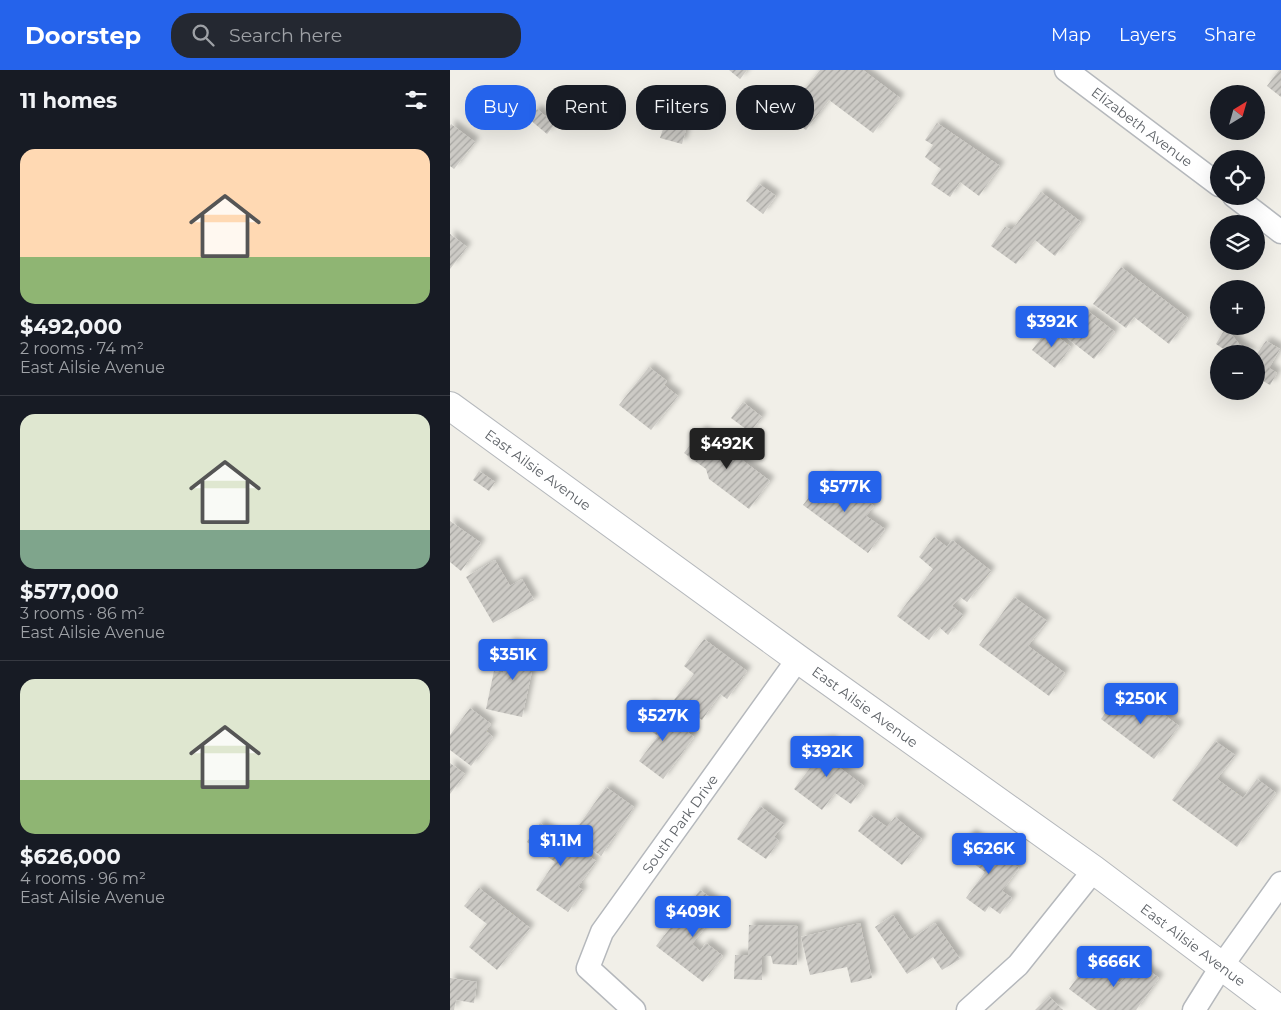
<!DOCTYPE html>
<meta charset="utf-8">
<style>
body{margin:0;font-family:Montserrat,sans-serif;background:#242831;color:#f1f3f6;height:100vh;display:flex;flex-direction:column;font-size:19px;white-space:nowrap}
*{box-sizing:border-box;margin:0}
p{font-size:16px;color:#9ea1a6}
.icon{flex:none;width:28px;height:28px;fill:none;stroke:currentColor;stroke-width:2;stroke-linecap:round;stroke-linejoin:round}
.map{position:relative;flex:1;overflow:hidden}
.panel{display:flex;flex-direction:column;background:#171b24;width:450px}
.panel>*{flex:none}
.hud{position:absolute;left:15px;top:15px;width:475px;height:45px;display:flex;gap:10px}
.needle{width:32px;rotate:37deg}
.controls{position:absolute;left:760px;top:15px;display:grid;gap:10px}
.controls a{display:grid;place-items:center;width:55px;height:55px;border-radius:50%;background:#171b24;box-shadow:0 5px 20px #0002;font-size:25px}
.price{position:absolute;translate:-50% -42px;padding:0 11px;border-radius:5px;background:#2563eb;color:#fff;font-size:16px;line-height:32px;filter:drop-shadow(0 1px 2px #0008)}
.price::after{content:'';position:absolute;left:50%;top:30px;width:15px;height:11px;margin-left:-8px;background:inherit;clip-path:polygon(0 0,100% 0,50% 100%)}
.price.selected{background:#222;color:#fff}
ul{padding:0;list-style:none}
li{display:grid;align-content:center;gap:10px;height:265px;padding:0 20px}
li+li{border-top:1px solid #363941}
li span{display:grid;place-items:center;height:155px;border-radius:15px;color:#555}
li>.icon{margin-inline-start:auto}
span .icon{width:90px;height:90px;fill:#fffc;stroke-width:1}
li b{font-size:21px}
h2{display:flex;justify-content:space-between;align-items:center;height:60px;padding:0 20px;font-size:21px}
.chip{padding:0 18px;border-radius:20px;background:#171b24;box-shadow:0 5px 20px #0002;font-size:18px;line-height:45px}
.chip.selected{background:#2563eb;color:#fff}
header{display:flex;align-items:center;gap:30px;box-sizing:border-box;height:70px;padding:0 25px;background:#2563eb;color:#fff}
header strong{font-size:24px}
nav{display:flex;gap:28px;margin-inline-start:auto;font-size:18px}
.search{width:350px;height:45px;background:#242831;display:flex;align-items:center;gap:12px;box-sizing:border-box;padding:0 18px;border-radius:20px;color:#9ea1a6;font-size:19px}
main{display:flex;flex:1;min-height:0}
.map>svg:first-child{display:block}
</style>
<header>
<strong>Doorstep</strong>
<div class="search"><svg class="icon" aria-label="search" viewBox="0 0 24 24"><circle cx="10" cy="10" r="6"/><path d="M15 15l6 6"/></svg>Search here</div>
<nav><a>Map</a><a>Layers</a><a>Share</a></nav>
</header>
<main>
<section class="panel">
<h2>11 homes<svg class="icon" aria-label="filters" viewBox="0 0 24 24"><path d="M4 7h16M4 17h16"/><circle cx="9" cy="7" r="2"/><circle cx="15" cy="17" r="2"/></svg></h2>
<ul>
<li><span style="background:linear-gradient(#ffd9b3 70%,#8fb573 0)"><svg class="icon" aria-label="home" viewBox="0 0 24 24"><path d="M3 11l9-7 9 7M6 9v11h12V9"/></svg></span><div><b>$492,000</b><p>2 rooms · 74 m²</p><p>East Ailsie Avenue</p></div></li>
<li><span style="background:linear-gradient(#dfe7d0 75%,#7fa58c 0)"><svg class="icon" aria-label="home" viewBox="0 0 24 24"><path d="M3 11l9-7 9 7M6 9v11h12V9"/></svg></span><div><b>$577,000</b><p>3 rooms · 86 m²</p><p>East Ailsie Avenue</p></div></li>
<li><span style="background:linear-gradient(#dfe7d0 65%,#8fb573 0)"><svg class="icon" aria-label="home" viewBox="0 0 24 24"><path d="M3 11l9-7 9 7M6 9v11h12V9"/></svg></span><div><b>$626,000</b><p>4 rooms · 96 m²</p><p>East Ailsie Avenue</p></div></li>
</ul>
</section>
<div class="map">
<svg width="831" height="940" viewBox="0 0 831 940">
<defs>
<pattern id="building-hatch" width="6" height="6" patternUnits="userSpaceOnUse" patternTransform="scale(1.25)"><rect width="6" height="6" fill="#cccac5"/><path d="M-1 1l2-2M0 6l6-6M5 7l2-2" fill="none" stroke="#a9a8a4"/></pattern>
<filter id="shadow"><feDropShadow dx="4.5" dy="-4.5" stdDeviation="2.5" flood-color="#0004"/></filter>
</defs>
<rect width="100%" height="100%" fill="#f1efe8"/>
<!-- building -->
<path fill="url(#building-hatch)" filter="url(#shadow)" d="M 279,0 L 297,0 L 290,9 Z
M 370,0 L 413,0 L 450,28 L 423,63 L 379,30 L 356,60 L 335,45 Z
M 829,0 L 831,0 L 831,27 L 817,16 Z
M 87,39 L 105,54 L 97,64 L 79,49 Z
M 216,50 L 237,56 L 232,74 L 210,68 Z
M 487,53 L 550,96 L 529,126 L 510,112 L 500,127 L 481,114 L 491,99 L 475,87 L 483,75 L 475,70 Z
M 1,54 L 25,72 L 4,99 L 0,96 L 0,56 Z
M 309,114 L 326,126 L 313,144 L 296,131 Z
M 591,122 L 631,152 L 605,186 L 585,170 L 566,194 L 541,176 L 555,157 L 562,160 Z
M 0,164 L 17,177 L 0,199 Z
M 671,197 L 738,248 L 719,274 L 684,247 L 676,258 L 643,234 Z
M 638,241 L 665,262 L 644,289 L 617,268 Z
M 776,257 L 789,274 L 804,284 L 781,284 L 766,274 Z
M 598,259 L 621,277 L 605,298 L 582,280 Z
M 816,271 L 830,279 L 819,298 L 827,303 L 820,315 L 806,307 L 806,285 Z
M 199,297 L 217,311 L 214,315 L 228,326 L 201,360 L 169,335 Z
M 293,332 L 312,347 L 300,362 L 281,348 Z
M 252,360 L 320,411 L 299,439 L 259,409 L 256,399 L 234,383 Z
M 29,401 L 45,412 L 39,421 L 23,410 Z
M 376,405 L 408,429 L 411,426 L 424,436 L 416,446 L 435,459 L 418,483 L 353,435 Z
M 0,451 L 31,473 L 11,501 L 0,492 Z
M 484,467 L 497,477 L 502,470 L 541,501 L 517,532 L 510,527 L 502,536 L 513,545 L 498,565 L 489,557 L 479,570 L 447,546 L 483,499 L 469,487 Z
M 45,490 L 60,516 L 72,509 L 84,530 L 43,553 L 16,507 Z
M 564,527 L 597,551 L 578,576 L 615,603 L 599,626 L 529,575 Z
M 254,569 L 297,601 L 277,629 L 270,624 L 252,650 L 224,630 L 244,604 L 234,596 Z
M 59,572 L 87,578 L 72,647 L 36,639 L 44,601 L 53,603 Z
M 669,624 L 694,643 L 700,634 L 729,656 L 704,689 L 651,649 Z
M 200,634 L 244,667 L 213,709 L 189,691 L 208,666 L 187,651 Z
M 20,638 L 41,654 L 36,661 L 43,667 L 21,696 L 0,680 L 0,665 Z
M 382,670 L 386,695 L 414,716 L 401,734 L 385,723 L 372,740 L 344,719 L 363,694 L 359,674 Z
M 765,671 L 785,685 L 767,709 L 793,728 L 807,709 L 826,723 L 787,777 L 722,730 Z
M 0,693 L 15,704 L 0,724 Z
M 156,717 L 184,737 L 151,786 L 122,765 Z
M 310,736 L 334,754 L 324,767 L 329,771 L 316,789 L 287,769 Z
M 420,745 L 437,757 L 445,747 L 472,769 L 452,795 L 408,761 Z
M 90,753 L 146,791 L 128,817 L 133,820 L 118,842 L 86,820 L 105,792 L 77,772 Z
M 521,763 L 569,798 L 552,821 L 562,828 L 550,844 L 539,836 L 535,842 L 516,828 L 535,802 L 508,782 Z
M 29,818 L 80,858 L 47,900 L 19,877 L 37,854 L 14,836 Z
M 250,820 L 272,836 L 242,874 L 250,881 L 256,873 L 273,886 L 253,912 L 206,876 Z
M 443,845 L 460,870 L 485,853 L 510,889 L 492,900 L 483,887 L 457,904 L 425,857 Z
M 410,853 L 422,908 L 401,913 L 397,897 L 360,905 L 351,867 Z
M 299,855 L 348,856 L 347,895 L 323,894 L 321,886 L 312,886 L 312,910 L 284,909 L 285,885 L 298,885 Z
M 639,891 L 670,913 L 686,891 L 709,908 L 686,940 L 647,940 L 619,919 Z
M 0,908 L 27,912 L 24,933 L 6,930 L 4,940 L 0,940 Z
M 599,926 L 613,940 L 585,940 Z"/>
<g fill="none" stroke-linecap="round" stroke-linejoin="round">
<defs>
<path id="minor" d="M 616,0 L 769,115
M 784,126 L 831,162
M 184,940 L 138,898 L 152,862 L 348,589
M 518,940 L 568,895 L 644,800
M 744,940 L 771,897 L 831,813"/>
<path id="tertiary" d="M 0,336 L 348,589 L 644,800 L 830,940"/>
</defs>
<!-- minor casing -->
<use href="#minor" stroke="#b5b8bc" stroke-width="25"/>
<!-- tertiary casing -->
<use href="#tertiary" stroke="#b5b8bc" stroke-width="30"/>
<!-- minor -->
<use href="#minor" stroke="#fff" stroke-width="22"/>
<!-- tertiary -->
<use href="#tertiary" stroke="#fff" stroke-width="28"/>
</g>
<g text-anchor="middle" stroke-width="4" stroke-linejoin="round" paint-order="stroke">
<!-- street labels -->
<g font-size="14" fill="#5f6368" stroke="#fff">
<text transform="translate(692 57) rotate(37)" y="5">Elizabeth Avenue</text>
<text transform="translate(88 400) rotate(36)" y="5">East Ailsie Avenue</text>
<text transform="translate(415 637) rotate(36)" y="5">East Ailsie Avenue</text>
<text transform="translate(230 754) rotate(-54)" y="5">South Park Drive</text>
<text transform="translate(743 875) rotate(37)" y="5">East Ailsie Avenue</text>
</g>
</g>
</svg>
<div class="controls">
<a><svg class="needle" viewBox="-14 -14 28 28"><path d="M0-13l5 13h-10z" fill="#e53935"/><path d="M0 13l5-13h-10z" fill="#9ea1a6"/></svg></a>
<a><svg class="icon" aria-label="locate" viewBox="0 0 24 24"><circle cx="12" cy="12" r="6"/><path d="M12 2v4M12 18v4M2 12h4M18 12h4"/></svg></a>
<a><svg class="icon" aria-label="layers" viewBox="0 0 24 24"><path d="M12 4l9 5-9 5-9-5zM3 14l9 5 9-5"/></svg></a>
<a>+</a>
<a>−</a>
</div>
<b class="price" style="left:602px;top:278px">$392K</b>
<b class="price selected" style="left:277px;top:400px">$492K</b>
<b class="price" style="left:395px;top:443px">$577K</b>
<b class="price" style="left:63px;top:611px">$351K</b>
<b class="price" style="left:691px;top:655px">$250K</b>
<b class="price" style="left:213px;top:672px">$527K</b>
<b class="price" style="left:377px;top:708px">$392K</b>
<b class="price" style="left:111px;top:797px">$1.1M</b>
<b class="price" style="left:539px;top:805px">$626K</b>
<b class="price" style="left:243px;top:868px">$409K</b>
<b class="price" style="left:664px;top:918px">$666K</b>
<div class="hud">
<a class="chip selected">Buy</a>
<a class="chip">Rent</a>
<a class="chip">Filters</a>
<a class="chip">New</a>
</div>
</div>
</main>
